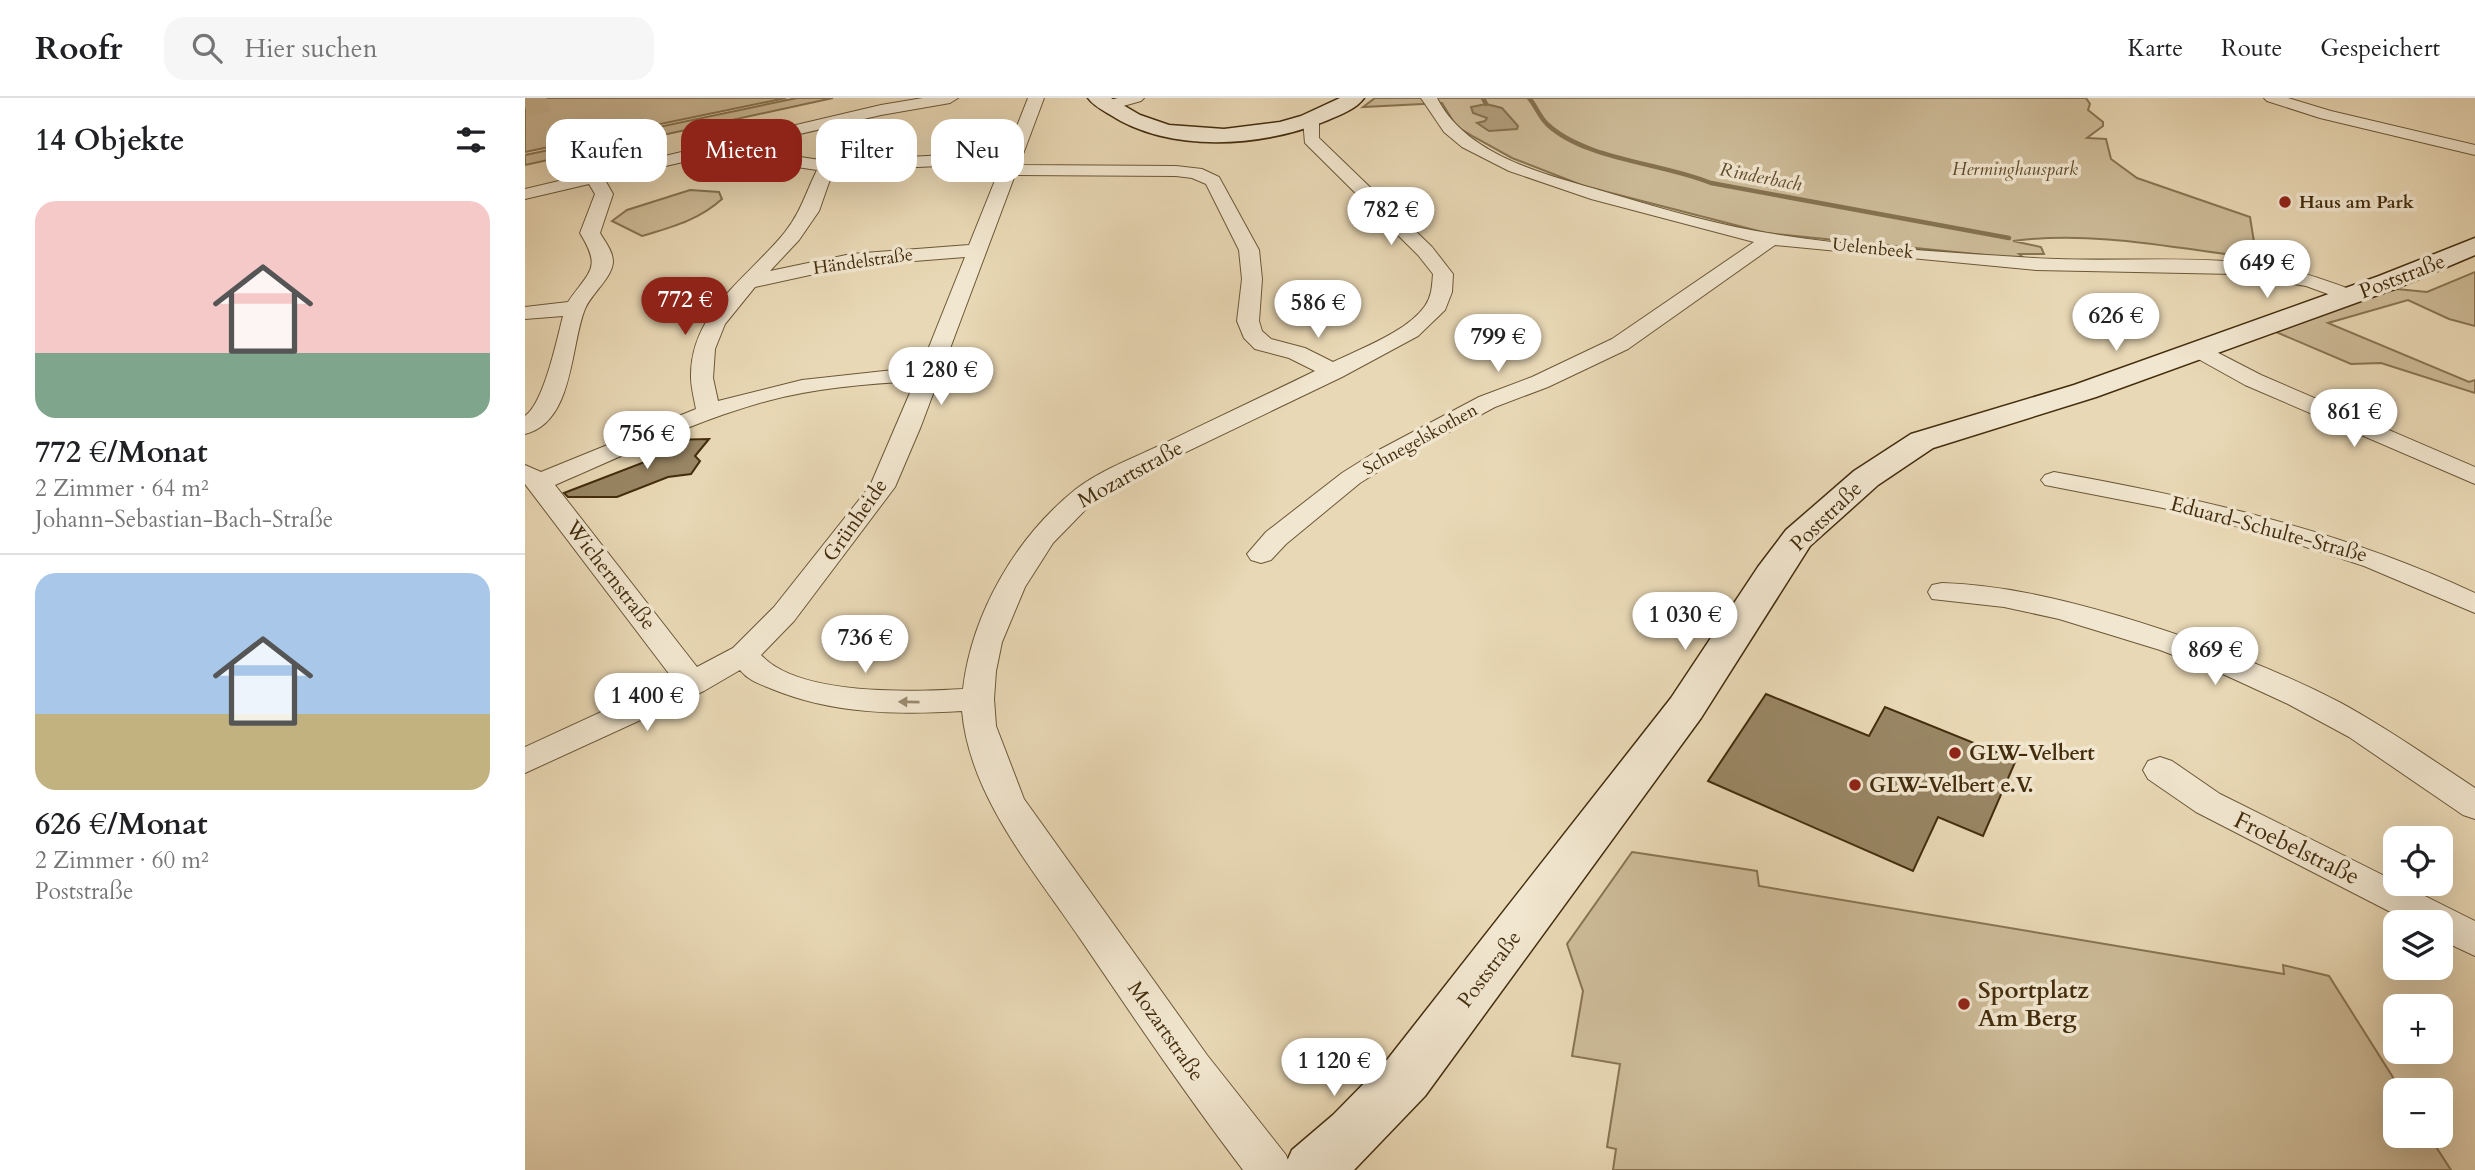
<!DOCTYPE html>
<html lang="de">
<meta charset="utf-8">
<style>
body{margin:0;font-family:Cardo,serif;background:#f6f6f6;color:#202124;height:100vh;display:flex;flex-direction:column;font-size:26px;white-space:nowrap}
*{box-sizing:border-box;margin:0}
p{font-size:23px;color:#757577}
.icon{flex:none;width:38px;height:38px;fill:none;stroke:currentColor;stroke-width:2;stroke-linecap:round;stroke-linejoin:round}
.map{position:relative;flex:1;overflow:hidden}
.side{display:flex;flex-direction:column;background:#fff;width:525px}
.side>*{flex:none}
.top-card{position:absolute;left:21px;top:21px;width:665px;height:63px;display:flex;gap:14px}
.fabs{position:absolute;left:1858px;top:728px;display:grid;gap:14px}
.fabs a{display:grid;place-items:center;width:70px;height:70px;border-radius:14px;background:#fff;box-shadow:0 7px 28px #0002;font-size:35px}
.price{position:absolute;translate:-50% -60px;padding:0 16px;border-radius:24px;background:#fff;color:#222;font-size:23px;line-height:46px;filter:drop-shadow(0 2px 4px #0008)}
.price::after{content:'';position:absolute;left:50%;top:42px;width:21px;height:16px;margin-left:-10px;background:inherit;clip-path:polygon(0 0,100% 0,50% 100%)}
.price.current{background:#8f2418;color:#fff}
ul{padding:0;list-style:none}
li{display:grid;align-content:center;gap:14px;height:371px;padding:0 35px}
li+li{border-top:2px solid #e0e0e0}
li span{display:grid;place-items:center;height:217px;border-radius:21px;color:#555}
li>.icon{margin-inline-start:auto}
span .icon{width:126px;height:126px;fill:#fffc;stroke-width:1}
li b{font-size:30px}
h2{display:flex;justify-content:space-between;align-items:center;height:84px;padding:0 35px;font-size:30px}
.tag{padding:0 24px;border-radius:21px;background:#fff;box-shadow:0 7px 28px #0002;font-size:24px;line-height:63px}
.tag.current{background:#8f2418;color:#fff}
header{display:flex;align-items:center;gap:42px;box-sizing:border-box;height:98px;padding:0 35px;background:#fff;border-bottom:2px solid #e0e0e0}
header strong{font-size:33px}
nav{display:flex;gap:38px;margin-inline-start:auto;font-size:24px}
.search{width:490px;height:63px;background:#f6f6f6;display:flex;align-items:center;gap:18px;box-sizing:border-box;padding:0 24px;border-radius:21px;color:#757577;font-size:26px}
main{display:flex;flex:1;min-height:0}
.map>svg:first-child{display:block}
</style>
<header>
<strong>Roofr</strong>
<div class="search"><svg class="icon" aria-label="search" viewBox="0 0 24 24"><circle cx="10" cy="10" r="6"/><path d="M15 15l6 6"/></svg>Hier suchen</div>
<nav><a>Karte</a><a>Route</a><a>Gespeichert</a></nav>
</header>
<main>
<section class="side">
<h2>14 Objekte<svg class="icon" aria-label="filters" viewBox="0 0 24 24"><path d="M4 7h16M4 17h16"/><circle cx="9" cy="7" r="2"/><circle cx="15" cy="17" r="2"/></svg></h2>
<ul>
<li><span style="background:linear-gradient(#f6c9c9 70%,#7fa58c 0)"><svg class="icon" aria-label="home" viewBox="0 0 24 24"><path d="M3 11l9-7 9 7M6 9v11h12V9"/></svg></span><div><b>772 €/Monat</b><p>2 Zimmer · 64 m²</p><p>Johann-Sebastian-Bach-Straße</p></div></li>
<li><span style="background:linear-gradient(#a9c7e8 65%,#c2b280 0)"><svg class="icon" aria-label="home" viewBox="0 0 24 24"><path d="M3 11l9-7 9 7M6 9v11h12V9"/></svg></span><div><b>626 €/Monat</b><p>2 Zimmer · 60 m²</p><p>Poststraße</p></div></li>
</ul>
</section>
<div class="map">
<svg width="1950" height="1072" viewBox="0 0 1950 1072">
<rect width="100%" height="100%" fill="#e9d8b5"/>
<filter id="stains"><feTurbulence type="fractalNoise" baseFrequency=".00286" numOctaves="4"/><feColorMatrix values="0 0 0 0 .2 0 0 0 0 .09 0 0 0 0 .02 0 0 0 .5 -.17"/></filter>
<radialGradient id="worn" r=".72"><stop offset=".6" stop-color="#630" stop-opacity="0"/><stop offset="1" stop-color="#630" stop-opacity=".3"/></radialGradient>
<!-- green -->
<path fill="#cdbb98" stroke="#887452" stroke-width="2" d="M 0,0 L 261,0 L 0,54 Z
M 272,0 L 308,0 L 0,67 L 0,57 Z
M 850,0 L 1561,0 L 1565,6 L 1563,12 L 1578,24 L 1578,28 L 1562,40 L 1581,41 L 1586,61 L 1612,80 L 1725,119 L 1729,144 L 1715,158 C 1640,148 1563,133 1488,143 L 1516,149 L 1519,156 L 1494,156 L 1500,161 L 1241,135 L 1059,88 L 987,60 L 949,39 L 931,28 L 917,5 L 838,9 Z
M 165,92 L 194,94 L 197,101 C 174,122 147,129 117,138 L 87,123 L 102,112 Z
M 1950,174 L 1950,228 L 1924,221 L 1883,202 L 1803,225 L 1944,284 L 1950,282 L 1950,295 L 1856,265 L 1826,266 L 1751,234 L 1852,196 L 1872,191 L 1902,194 Z
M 1107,754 L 1232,773 L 1234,788 L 1759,876 L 1758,867 L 1804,878 L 1876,992 L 1871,992 L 1871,1038 L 1904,1038 L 1926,1072 L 1088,1072 L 1091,1051 L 1082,1049 L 1095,966 L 1047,958 L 1058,893 L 1042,846 Z"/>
<!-- water -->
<path fill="#b19e7c" stroke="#857150" stroke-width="2" d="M 961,6 L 977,10 L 993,28 L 992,31 L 964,33 L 952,25 L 960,23 L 962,20 L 948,15 L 946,9 Z"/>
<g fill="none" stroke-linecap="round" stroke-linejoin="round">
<!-- stream -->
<path stroke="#857150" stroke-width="4.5" d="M 958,0 L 961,6
M 1004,0 C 1011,8 1014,18 1022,26 C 1060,62 1138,65 1186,85 L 1484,140"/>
</g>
<!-- building -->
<path fill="#998664" stroke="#432d0d" stroke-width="2" d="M 184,341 L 170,358 L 175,363 L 166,376 L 143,379 L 92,399 L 43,399 L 39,395 L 125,362 L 142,342 Z
M 1241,596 L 1344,638 L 1360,609 L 1491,662 L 1458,738 L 1413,719 L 1388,773 L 1183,683 Z"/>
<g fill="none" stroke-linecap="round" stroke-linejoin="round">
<!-- highway-tunnel -->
<path stroke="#c8b693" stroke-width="23" stroke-dasharray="23 11" stroke-linecap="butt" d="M 0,9 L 29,0"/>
<defs>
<path id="street" d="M 398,0 L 433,0 L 425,5 L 356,17 L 215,50 L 302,63 L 482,54 L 503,0 L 519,0 L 494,67 L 651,68 L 677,71 L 694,79 L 734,152 L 737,181 L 734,223 L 737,233 L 746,241 L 780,250 L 808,264 C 835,251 883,233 900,208 C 907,198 907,187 908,176 L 893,157 L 780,45 L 778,22 L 786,17 L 794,22 L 794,40 L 907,149 L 928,176 L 927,194 L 920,212 L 893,238 L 817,279 L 609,379 L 568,404 L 528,445 L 500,489 L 477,544 L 471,573 L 469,601 L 471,628 L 499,701 L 682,957 L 761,1057 L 767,1072 L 718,1072 C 661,997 609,920 556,842 C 509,772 445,700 437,613 C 372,617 308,616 247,591 C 235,586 224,583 215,572 L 179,593 L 0,675 L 0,649 L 148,581 L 0,386 L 0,367 L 16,374 L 171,311 C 169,300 166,289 166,279 C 165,214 224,179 260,134 C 276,114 281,94 292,72 L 205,59 L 197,55 L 80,82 L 88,96 L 75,135 C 80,144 88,153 88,164 C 87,180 66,196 60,211 C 45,248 49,324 0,336 L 0,318 C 19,305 32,241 38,218 L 0,221 L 0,209 L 43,204 C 65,172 77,171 55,135 L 70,96 L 64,86 L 0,101 L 0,91 L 356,7 ZM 477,65 L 444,147 L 326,156 L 245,173 L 274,142 L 294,113 L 308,73 ZM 490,77 L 651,78 L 667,80 L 681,86 L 714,152 L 717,181 L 712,223 L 719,240 L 730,251 L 764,260 L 790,273 C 739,298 687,322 636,347 C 608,360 576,372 551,391 C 491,439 447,515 438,591 C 388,594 273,598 236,557 L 269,523 L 370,389 L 396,328 ZM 440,159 L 396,269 L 277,282 L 193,303 L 188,280 L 190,251 L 200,226 L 230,189 L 326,168 ZM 390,283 L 345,388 L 249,509 L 208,550 L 172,569 L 30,387 C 100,357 169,323 242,303 C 290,290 341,286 390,283 Z
M 593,0 L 619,0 L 616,3 L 584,12 L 576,7 L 578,4 Z
M 896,0 L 912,0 C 940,55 1012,74 1067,90 C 1121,106 1176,123 1231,133 C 1322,149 1417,154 1509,160 C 1588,165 1668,156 1746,168 C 1776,173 1804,183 1832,194 L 1835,198 L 1832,202 L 1825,204 L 1781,188 L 1710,176 L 1511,172 L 1250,147 L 1103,251 L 1023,289 L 970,309 L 870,363 L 835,385 L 761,446 L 746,462 L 736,465 L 726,462 L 722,456 L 741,434 L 817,375 L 852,353 L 954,299 L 1007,279 L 1087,241 L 1229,144 L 1066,101 L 984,73 L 937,49 L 919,34 Z
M 1739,0 L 1763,0 L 1806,13 L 1950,47 L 1950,57 L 1795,20 L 1742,3 Z
M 1674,245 L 1736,277 L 1950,369 L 1950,386 L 1720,287 L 1666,257 L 1663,252 L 1666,247 Z
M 1529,374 C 1674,400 1816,432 1950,495 L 1950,515 L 1839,468 L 1735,434 L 1638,410 L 1520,387 L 1516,382 L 1520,377 Z
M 1417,485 C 1478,487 1536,501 1594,518 C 1670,541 1745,568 1816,605 C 1862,630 1906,661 1950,690 L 1950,721 L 1938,717 L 1824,639 L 1763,606 L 1700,577 L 1635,552 L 1534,521 L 1479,509 L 1407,501 L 1403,494 L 1407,487 Z
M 1635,659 L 1647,663 L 1695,696 L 1950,823 L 1950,858 L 1916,842 L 1916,824 L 1885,824 L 1671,714 L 1623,681 L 1618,672 L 1623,663 Z"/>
<path id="secondary" d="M 563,0 L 586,0 L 615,17 L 644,27 L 699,31 L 755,24 L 776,18 L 815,0 L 839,0 C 831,11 815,17 803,22 C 738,49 645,56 584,16 C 577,12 568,7 563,0 Z
M 1950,140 L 1950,157 L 1872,190 L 1571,299 L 1408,350 L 1353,387 L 1285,448 L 1176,620 L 900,998 L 829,1072 L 758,1072 L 767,1052 L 808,1017 L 862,962 L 1146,600 L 1233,469 L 1261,432 L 1329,373 L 1386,336 L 1549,287 L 1854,178 Z"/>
</defs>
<!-- street casing -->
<use href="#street" stroke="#6c5837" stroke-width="2"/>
<!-- secondary casing -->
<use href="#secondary" stroke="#432d0d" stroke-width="3"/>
<!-- street -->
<use href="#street" fill="#f1e6cf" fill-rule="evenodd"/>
<!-- secondary -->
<use href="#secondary" fill="#f1e6cf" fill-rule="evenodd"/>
</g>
<!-- one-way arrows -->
<defs><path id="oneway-solid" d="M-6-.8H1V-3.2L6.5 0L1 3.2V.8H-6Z" transform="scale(1.75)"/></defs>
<use fill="#9a8a6e" href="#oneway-solid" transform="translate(384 604) rotate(-179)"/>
<!-- markers -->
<g fill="#8f2418" stroke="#f1e6cf" stroke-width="2.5">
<circle cx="1760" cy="104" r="7"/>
<circle cx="1430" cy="655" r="7"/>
<circle cx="1330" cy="687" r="7"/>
<circle cx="1439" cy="906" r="7"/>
</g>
<g text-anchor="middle" stroke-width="7" stroke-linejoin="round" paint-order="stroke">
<!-- far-park labels -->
<g font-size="18" font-style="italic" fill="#5f4929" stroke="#f1e6cf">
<text x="1490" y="77">Herminghauspark</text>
</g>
<!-- far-poi labels -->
<g font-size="18" font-weight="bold" fill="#432d0d" stroke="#f1e6cf" text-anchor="start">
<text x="1774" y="110">Haus am Park</text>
</g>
<!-- far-street labels -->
<g font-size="18" fill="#432d0d" stroke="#f1e6cf">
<text transform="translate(1348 150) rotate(6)" y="6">Uelenbeek</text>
<text transform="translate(338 163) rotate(-8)" y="6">Händelstraße</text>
<text transform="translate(895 341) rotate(-29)" y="6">Schnegelskothen</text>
</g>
<!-- far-water labels -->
<g font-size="19" font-style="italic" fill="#5e4929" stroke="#f1e6cf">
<text transform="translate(1236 78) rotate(11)" y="7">Rinderbach</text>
</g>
<!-- street labels -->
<g font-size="21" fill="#432d0d" stroke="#f1e6cf">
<text transform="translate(1877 178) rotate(-21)" y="7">Poststraße</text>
<text transform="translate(605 376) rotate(-29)" y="7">Mozartstraße</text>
<text transform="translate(1301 418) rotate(-44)" y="7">Poststraße</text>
<text transform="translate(330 422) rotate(-55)" y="7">Grünheide</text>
<text transform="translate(1744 431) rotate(15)" y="7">Eduard-Schulte-Straße</text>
<text transform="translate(86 477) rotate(52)" y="7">Wichernstraße</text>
<text transform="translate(964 871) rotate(-53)" y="7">Poststraße</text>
<text transform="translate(641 933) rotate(55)" y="7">Mozartstraße</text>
</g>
<!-- poi labels -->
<g font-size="21" font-weight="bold" fill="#432d0d" stroke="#f1e6cf" text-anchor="start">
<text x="1444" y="662">GLW-Velbert</text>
<text x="1344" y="694">GLW-Velbert e.V.</text>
</g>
<!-- near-street labels -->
<g font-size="24" fill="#432d0d" stroke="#f1e6cf">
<text transform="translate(1772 750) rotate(26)" y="8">Froebelstraße</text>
</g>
<!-- near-poi labels -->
<g font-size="24" font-weight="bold" fill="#432d0d" stroke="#f1e6cf" text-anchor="start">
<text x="1453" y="900">Sportplatz<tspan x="1453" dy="28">Am Berg</tspan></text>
</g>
</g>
<rect width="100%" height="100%" filter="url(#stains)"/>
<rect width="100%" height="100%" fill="url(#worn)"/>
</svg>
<div class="fabs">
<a><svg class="icon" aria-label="locate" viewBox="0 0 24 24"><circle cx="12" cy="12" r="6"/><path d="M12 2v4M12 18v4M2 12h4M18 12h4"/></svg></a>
<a><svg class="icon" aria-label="layers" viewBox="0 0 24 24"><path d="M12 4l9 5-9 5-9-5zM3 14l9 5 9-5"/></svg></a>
<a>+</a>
<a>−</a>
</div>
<b class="price" style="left:866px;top:149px">782 €</b>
<b class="price" style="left:1742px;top:202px">649 €</b>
<b class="price current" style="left:160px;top:239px">772 €</b>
<b class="price" style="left:793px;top:242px">586 €</b>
<b class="price" style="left:1591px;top:255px">626 €</b>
<b class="price" style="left:973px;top:276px">799 €</b>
<b class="price" style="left:416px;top:309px">1 280 €</b>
<b class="price" style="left:1829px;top:351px">861 €</b>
<b class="price" style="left:122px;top:373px">756 €</b>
<b class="price" style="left:1160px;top:554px">1 030 €</b>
<b class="price" style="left:340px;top:577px">736 €</b>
<b class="price" style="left:1690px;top:589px">869 €</b>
<b class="price" style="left:122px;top:635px">1 400 €</b>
<b class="price" style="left:809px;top:1000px">1 120 €</b>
<div class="top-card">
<a class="tag">Kaufen</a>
<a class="tag current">Mieten</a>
<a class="tag">Filter</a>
<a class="tag">Neu</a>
</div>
</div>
</main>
